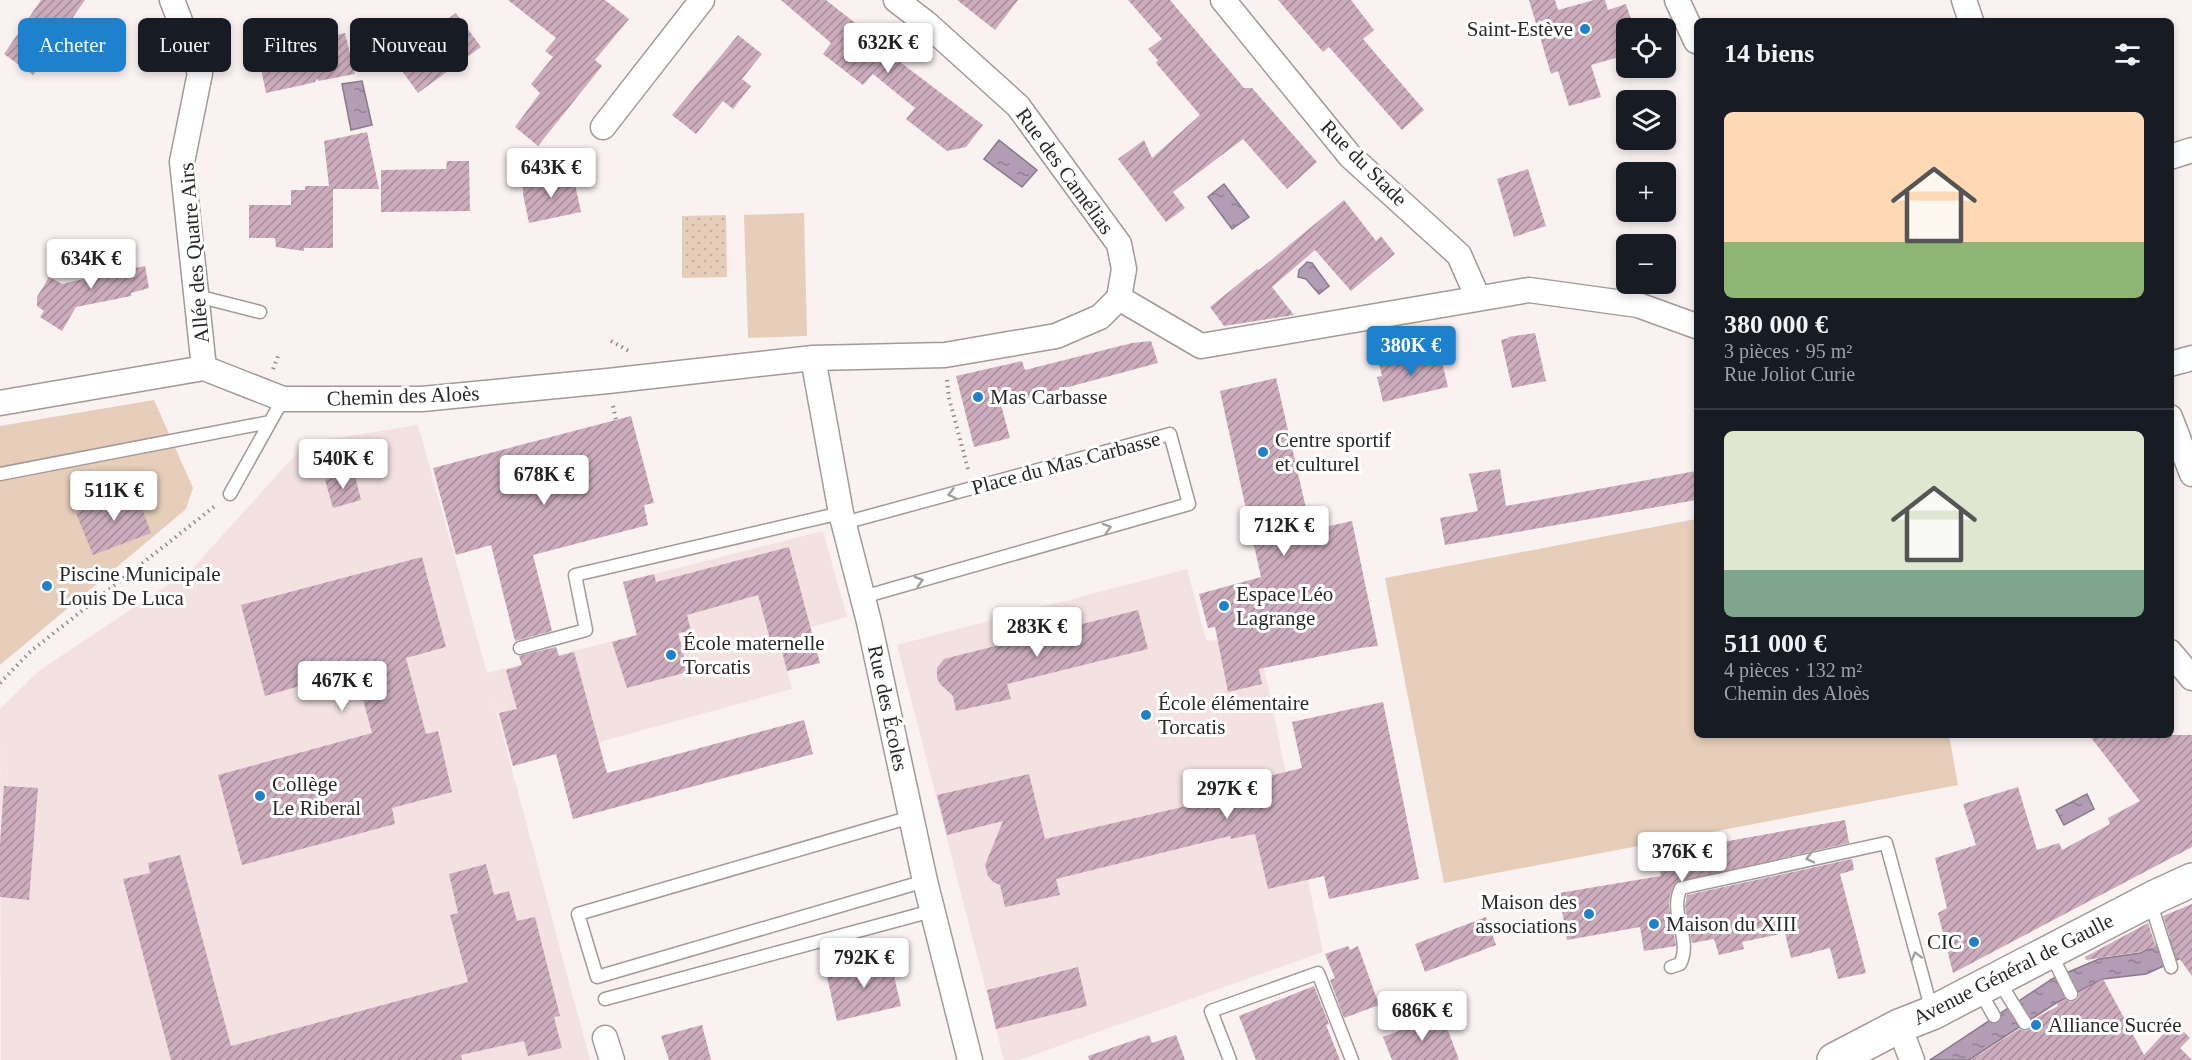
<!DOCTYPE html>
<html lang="fr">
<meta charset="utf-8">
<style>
body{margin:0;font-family:"Times New Roman",serif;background:#20242c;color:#f1f3f6;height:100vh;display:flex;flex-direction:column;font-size:22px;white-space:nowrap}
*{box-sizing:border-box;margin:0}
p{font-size:20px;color:#9ea1a6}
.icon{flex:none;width:33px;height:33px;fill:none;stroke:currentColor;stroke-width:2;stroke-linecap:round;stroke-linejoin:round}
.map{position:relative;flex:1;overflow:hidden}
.sheet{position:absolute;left:1694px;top:18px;width:480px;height:720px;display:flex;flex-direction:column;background:#171b24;border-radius:9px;box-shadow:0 3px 9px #0003}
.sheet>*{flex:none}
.banner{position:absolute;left:18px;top:18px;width:570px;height:54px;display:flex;gap:12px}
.tools{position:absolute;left:1616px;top:18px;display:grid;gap:12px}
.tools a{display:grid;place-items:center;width:60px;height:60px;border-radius:9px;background:#171b24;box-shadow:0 3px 9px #0003;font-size:30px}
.price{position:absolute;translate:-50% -51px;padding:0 14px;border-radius:6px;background:#fff;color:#222;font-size:20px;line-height:39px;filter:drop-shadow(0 2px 3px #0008)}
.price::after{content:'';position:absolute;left:50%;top:36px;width:18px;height:14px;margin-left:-9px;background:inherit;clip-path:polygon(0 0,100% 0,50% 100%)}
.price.active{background:#1e81cd;color:#fff}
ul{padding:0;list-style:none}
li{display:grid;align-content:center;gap:12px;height:318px;padding:0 30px}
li+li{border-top:2px solid #363941}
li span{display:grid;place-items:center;height:186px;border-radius:9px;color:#555}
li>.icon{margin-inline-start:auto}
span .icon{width:108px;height:108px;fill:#fffc;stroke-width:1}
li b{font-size:26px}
h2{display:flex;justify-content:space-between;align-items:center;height:72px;padding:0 30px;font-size:26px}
.pill{padding:0 21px;border-radius:9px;background:#171b24;box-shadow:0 3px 9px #0003;font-size:21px;line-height:54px}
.pill.active{background:#1e81cd;color:#fff}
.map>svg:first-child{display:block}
</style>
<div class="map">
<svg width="2192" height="1060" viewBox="0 0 2192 1060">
<defs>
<pattern id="grass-dots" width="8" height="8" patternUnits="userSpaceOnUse" patternTransform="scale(1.5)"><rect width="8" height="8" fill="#e6ceba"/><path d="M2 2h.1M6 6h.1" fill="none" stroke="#c5b1a0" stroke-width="1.8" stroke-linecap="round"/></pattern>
<pattern id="water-ripples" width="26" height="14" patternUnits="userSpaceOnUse" patternTransform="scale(1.5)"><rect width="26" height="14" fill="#b29db5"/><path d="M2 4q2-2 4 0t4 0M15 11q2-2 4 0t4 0" fill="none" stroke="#918093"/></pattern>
<pattern id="building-hatch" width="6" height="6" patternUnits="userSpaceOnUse" patternTransform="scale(1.5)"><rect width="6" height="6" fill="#cdadbd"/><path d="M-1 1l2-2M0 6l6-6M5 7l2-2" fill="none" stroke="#a78d9a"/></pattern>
</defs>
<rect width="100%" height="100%" fill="#faf1f1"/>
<!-- built -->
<path fill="#f4e2e3" d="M 418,425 L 487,673 L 636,635 L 623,582 L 823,531 L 847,617 L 778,636 L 792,689 L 513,766 L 492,695 L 590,1060 L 1,1060 L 0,709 L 40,670 L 193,568 L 306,443 Z
M 1187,569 L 1206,640 L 1259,643 L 1323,952 L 1019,1060 L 1004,1060 L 897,645 Z"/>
<!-- grass -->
<path fill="url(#grass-dots)" d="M 726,215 L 727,277 L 682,278 L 682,216 Z"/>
<!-- garden -->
<path fill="#e6ceba" d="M 804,213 L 807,336 L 748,338 L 744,215 Z
M 154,400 L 193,488 L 186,509 L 0,665 L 0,426 Z
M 1696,519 L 1696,735 L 1949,735 L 1958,785 L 1444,883 L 1385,578 Z"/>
<!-- water -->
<path fill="url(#water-ripples)" stroke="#8a7a8b" stroke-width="1.5" d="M 362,81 L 372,125 L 351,130 L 342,84 Z
M 999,140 L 1037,170 L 1022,187 L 984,159 Z
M 1224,184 L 1249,217 L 1232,229 L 1208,197 Z
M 1307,262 L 1312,263 L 1329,286 L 1319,294 L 1306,279 L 1298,277 L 1299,270 Z
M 2087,794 L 2094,809 L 2064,825 L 2056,810 Z
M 2192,930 L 2192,953 L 2146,974 L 2103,979 L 2056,1003 L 1969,1060 L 1930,1060 L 2052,979 L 2099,959 L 2140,953 Z"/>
<!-- building -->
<path fill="url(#building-hatch)" d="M 41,0 L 85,0 L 33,75 L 4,54 Z
M 508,0 L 605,0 L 629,19 L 595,60 L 602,66 L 538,146 L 515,127 L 540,93 L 531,84 L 553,57 L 545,51 L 556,38 Z
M 781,0 L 826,0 L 902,60 L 900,62 L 983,125 L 966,147 L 947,151 L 906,119 L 915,108 L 873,74 L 863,85 L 823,54 L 831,43 Z
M 957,0 L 1018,0 L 995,30 Z
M 1128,0 L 1170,0 L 1244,88 L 1252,88 L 1317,162 L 1287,189 L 1243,139 L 1173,192 L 1185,208 L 1166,222 L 1118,159 L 1144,140 L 1152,158 L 1200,115 L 1156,63 L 1158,60 L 1148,49 L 1162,39 Z
M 1278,0 L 1351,0 L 1374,30 L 1363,39 L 1424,110 L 1402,130 L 1329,47 L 1323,52 Z
M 1529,0 L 1555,0 L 1558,10 L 1594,0 L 1605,0 L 1608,10 L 1626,4 L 1634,28 L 1626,28 L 1626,55 L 1591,65 L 1601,97 L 1569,106 L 1558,71 L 1551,74 Z
M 456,13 L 481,47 L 418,93 L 397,64 L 439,33 L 435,28 Z
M 290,29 L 291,34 L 308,31 L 311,41 L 345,33 L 355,74 L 318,81 L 317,78 L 315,82 L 303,85 L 266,93 L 260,64 L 263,64 L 258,36 Z
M 738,35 L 762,54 L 742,79 L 751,86 L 733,109 L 723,101 L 696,134 L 672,115 Z
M 367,132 L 379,189 L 333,189 L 333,248 L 304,248 L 304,251 L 276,247 L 275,238 L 249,238 L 249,205 L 291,205 L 291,190 L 305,190 L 305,186 L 329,186 L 324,141 Z
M 447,161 L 469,161 L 470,211 L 381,212 L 381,170 L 446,169 Z
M 1528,169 L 1546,226 L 1514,237 L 1497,179 Z
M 573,175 L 581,212 L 529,223 L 523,194 L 523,184 Z
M 1344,200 L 1376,241 L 1381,236 L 1395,254 L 1351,291 L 1315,250 L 1272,287 L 1294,315 L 1224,326 L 1210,307 L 1257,269 L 1259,270 Z
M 126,254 L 130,269 L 145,266 L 149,288 L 131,293 L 131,296 L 76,307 L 62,331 L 40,317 L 44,311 L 37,306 L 37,297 L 49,277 L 62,284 L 92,277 L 92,273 L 104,271 L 101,259 Z
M 1535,333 L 1546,381 L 1512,388 L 1501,340 L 1509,338 L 1508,337 Z
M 1151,341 L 1158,363 L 1001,405 L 1010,438 L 974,447 L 956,376 L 1022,361 L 1025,370 L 1132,343 Z
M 1421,353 L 1422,358 L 1440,354 L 1448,387 L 1383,402 L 1377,377 L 1382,376 L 1379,363 Z
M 1276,378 L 1311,530 L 1352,521 L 1378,646 L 1360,648 L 1259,669 L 1262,684 L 1228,692 L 1215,627 L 1208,628 L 1199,594 L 1261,577 L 1220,391 Z
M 631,416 L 654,503 L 644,505 L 648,525 L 533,555 L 552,631 L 515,641 L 491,545 L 456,555 L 433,468 Z
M 1500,469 L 1506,506 L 1696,471 L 1696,500 L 1445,545 L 1440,518 L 1478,511 L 1469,474 Z
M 354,472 L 361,500 L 333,508 L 325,480 Z
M 135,489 L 151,533 L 93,555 L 76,513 Z
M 789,547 L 820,663 L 787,671 L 778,636 L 770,639 L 758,595 L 687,615 L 691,631 L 678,633 L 688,672 L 627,688 L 612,642 L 637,635 L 623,582 L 654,574 L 656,582 Z
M 422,557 L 446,647 L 406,658 L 426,734 L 438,731 L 452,792 L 392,808 L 395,824 L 242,865 L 218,775 L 372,733 L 355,670 L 265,696 L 241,605 Z
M 1138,610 L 1148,649 L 1007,684 L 1011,699 L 956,711 L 953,696 L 940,684 L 937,678 L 937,668 L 944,659 Z
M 556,647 L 559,656 L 574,652 L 607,773 L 804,720 L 813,754 L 573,819 L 556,754 L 513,766 L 499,713 L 517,709 L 506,670 L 522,665 L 519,656 Z
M 1383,702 L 1419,879 L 1329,899 L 1324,876 L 1268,889 L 1255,834 L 1231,839 L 1230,836 L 1056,879 L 1060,895 L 1005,907 L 1000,885 L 993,882 L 988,876 L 985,865 L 1003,821 L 947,835 L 937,795 L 1029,774 L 1045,839 L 1221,798 L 1219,788 L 1302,768 L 1292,722 Z
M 2089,735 L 2192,735 L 2192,847 L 1953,973 L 1938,913 L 1947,908 L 1935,858 L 1976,845 L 1963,804 L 2018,787 L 2037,850 L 2059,843 L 2062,850 L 2110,824 L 2108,818 L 2140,801 Z
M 4,786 L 38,788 L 29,900 L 0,897 L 0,844 Z
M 1845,820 L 1849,843 L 1676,882 L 1670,895 L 1669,906 L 1676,946 L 1644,951 L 1640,927 L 1567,940 L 1559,893 L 1661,876 L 1656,854 Z
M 180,855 L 231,1046 L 468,982 L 450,915 L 458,913 L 449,874 L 486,864 L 494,895 L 509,891 L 517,921 L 535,917 L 560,1016 L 554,1017 L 562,1048 L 528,1056 L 524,1041 L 461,1055 L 462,1060 L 171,1060 L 123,879 L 150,873 L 148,863 Z
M 1852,859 L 1854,870 L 1840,874 L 1866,973 L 1838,979 L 1830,948 L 1791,958 L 1785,933 L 1742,942 L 1744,949 L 1719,955 L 1714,939 L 1692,943 L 1685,907 L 1687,895 Z
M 2192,904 L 2192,976 L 2174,951 L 2163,916 Z
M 1486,917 L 1496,945 L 1425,972 L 1415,944 Z
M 2148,923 L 2156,947 L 2139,952 L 2086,960 L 2085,957 Z
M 1348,946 L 1350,950 L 1358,946 L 1379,1005 L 1344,1018 L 1330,980 L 1335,978 L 1325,954 Z
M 884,954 L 885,960 L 890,959 L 901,1006 L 837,1021 L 827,977 L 854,970 L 853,962 Z
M 1078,967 L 1087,1006 L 996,1029 L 987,990 Z
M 2103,979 L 2144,1055 L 2174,1022 L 2190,1038 L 2180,1048 L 2192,1060 L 1971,1060 L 2019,1029 L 2025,1031 L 2029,1030 L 2032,1026 L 2032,1020 L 2058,1006 L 2057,1004 L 2065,999 L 2070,1002 L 2075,1001 L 2078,998 L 2079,992 Z
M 1314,986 L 1329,1024 L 1326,1025 L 1340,1060 L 1256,1060 L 1239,1016 Z
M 1442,1014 L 1459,1060 L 1392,1060 L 1383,1037 Z
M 702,1025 L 711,1060 L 669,1060 L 661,1036 Z
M 1149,1035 L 1152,1043 L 1176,1035 L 1185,1060 L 1089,1060 L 1088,1056 Z"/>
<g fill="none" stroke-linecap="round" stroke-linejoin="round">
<defs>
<path id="service" d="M 197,296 L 260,312
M 0,474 L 270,422
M 230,494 L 283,399
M 844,523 L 1170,434 L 1189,504 L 863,597
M 520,648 L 586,630 L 575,575 L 841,513
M 911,817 L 578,914 L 597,977 L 925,881
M 2150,901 L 2171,967
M 2050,952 L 2071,994
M 1671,967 L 1680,964 C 1693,939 1668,913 1681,888 L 1886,843 L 1932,1011
M 1998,980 L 2025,1023
M 1979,990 L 1994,1016
M 605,999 L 932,911
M 1230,1060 L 1211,1011 L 1318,973 L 1352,1060"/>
<path id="minor" d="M 172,0 L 200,73 L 182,162 L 204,368
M 896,0 L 926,23 L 1018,106 L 1119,244 L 1124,269 L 1119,298 L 1201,346 L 1529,290 L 1638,305 L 1696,326
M 1223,0 L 1350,156 L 1459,255 L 1478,298
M 1677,0 L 1696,41
M 1964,0 L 1971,21
M 603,127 L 702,0
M 2170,157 L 2192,150
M 813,358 L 841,513 L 869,622 L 925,881 L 970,1060
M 2170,364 L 2192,358
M 0,403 L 204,368 L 283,399 L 422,399 L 608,381 L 813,358 L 945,355 L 1056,336 L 1100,317 L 1119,298
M 2170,417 L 2192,474
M 2170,652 L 2192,678
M 1899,1026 L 1912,1060
M 605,1038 L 612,1060"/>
<path id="secondary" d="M 1834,1060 L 1899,1026 L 1932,1013 L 2157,896 L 2192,880"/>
</defs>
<!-- service casing -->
<use href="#service" stroke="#a29999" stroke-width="15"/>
<!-- minor casing -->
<use href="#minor" stroke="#a29999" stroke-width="27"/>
<!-- secondary casing -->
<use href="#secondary" stroke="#a29999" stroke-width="36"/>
<!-- path -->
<path stroke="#918b8b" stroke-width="4" stroke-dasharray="1.5 4.5" stroke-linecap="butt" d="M 611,341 L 629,351
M 273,369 L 278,356
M 947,380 L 949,398 L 968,469
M 613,406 L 616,420
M 0,683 L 31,651 L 215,506"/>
<!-- service -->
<use href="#service" stroke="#fff" stroke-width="12"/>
<!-- minor -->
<use href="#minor" stroke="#fff" stroke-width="24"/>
<!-- secondary -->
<use href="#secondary" stroke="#fff" stroke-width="33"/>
</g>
<!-- one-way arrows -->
<defs><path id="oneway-chevron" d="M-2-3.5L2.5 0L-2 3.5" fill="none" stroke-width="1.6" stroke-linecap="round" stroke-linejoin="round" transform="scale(1.5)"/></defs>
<g stroke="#a09e9e">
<use href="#oneway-chevron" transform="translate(952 494) rotate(165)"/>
<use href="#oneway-chevron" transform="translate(1107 528) rotate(-16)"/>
<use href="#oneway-chevron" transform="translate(919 581) rotate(-16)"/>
<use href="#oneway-chevron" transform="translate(1810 858) rotate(167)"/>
<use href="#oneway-chevron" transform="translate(1916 956) rotate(-105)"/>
</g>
<!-- markers -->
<g fill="#1e81cd" stroke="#fff" stroke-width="2">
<circle cx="1585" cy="29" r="6"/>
<circle cx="978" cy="397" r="6"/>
<circle cx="1263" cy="452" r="6"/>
<circle cx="47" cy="586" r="6"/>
<circle cx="1224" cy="606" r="6"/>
<circle cx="671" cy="655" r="6"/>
<circle cx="1146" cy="715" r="6"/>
<circle cx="260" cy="796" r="6"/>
<circle cx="1589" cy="914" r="6"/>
<circle cx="1654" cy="924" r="6"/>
<circle cx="1974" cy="942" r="6"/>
<circle cx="2036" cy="1025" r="6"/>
</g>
<g text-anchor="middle" stroke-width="6" stroke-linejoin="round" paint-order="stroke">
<!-- poi labels -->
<g font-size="21" fill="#2b2828" stroke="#fff" text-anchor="start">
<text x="1573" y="36" text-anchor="end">Saint-Estève</text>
<text x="990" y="404">Mas Carbasse</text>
<text x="1275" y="447">Centre sportif<tspan x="1275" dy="24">et culturel</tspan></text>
<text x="59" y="581">Piscine Municipale<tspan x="59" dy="24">Louis De Luca</tspan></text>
<text x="1236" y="601">Espace Léo<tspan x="1236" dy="24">Lagrange</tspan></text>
<text x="683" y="650">École maternelle<tspan x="683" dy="24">Torcatis</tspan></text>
<text x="1158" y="710">École élémentaire<tspan x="1158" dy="24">Torcatis</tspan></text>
<text x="272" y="791">Collège<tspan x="272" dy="24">Le Riberal</tspan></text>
<text x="1577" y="909" text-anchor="end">Maison des<tspan x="1577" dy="24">associations</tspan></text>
<text x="1666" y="931">Maison du XIII</text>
<text x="1962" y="949" text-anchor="end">CIC</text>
<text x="2048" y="1032">Alliance Sucrée</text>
</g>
<!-- street labels -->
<g font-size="21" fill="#2b2828" stroke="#fff">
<text transform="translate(1364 163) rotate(45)" y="7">Rue du Stade</text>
<text transform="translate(1065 171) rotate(54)" y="7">Rue des Camélias</text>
<text transform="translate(194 253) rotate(-95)" y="7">Allée des Quatre Airs</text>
<text transform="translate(403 396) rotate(-2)" y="7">Chemin des Aloès</text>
<text transform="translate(1066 463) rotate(-15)" y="7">Place du Mas Carbasse</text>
<text transform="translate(888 708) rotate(78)" y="7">Rue des Écoles</text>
<text transform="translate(2013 969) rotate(-27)" y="7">Avenue Général de Gaulle</text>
</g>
</g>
</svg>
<div class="tools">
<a><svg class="icon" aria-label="locate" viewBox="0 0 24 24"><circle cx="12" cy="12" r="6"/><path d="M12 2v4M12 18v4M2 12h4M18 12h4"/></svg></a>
<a><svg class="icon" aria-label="layers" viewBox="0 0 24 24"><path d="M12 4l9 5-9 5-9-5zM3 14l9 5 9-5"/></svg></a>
<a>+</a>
<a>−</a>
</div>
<b class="price" style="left:888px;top:74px">632K €</b>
<b class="price" style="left:551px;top:199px">643K €</b>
<b class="price" style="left:91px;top:290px">634K €</b>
<b class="price active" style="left:1411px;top:377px">380K €</b>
<b class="price" style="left:343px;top:490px">540K €</b>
<b class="price" style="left:544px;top:506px">678K €</b>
<b class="price" style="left:114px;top:522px">511K €</b>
<b class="price" style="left:1284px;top:557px">712K €</b>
<b class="price" style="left:1037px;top:658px">283K €</b>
<b class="price" style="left:342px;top:712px">467K €</b>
<b class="price" style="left:1227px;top:820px">297K €</b>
<b class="price" style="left:1682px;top:883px">376K €</b>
<b class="price" style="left:864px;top:989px">792K €</b>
<b class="price" style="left:1422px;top:1042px">686K €</b>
<div class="banner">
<a class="pill active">Acheter</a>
<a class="pill">Louer</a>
<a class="pill">Filtres</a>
<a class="pill">Nouveau</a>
</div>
<section class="sheet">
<h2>14 biens<svg class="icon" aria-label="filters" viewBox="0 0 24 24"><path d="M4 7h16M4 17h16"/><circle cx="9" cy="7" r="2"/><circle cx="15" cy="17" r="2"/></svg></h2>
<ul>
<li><span style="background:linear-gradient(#ffd9b3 70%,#8fb573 0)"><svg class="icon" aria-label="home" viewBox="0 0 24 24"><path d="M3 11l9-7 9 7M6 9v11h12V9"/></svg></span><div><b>380 000 €</b><p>3 pièces · 95 m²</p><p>Rue Joliot Curie</p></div></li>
<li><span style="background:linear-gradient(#dfe7d0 75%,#7fa58c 0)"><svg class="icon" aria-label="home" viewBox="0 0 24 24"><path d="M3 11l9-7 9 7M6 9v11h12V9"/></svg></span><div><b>511 000 €</b><p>4 pièces · 132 m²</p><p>Chemin des Aloès</p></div></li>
</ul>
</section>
</div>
